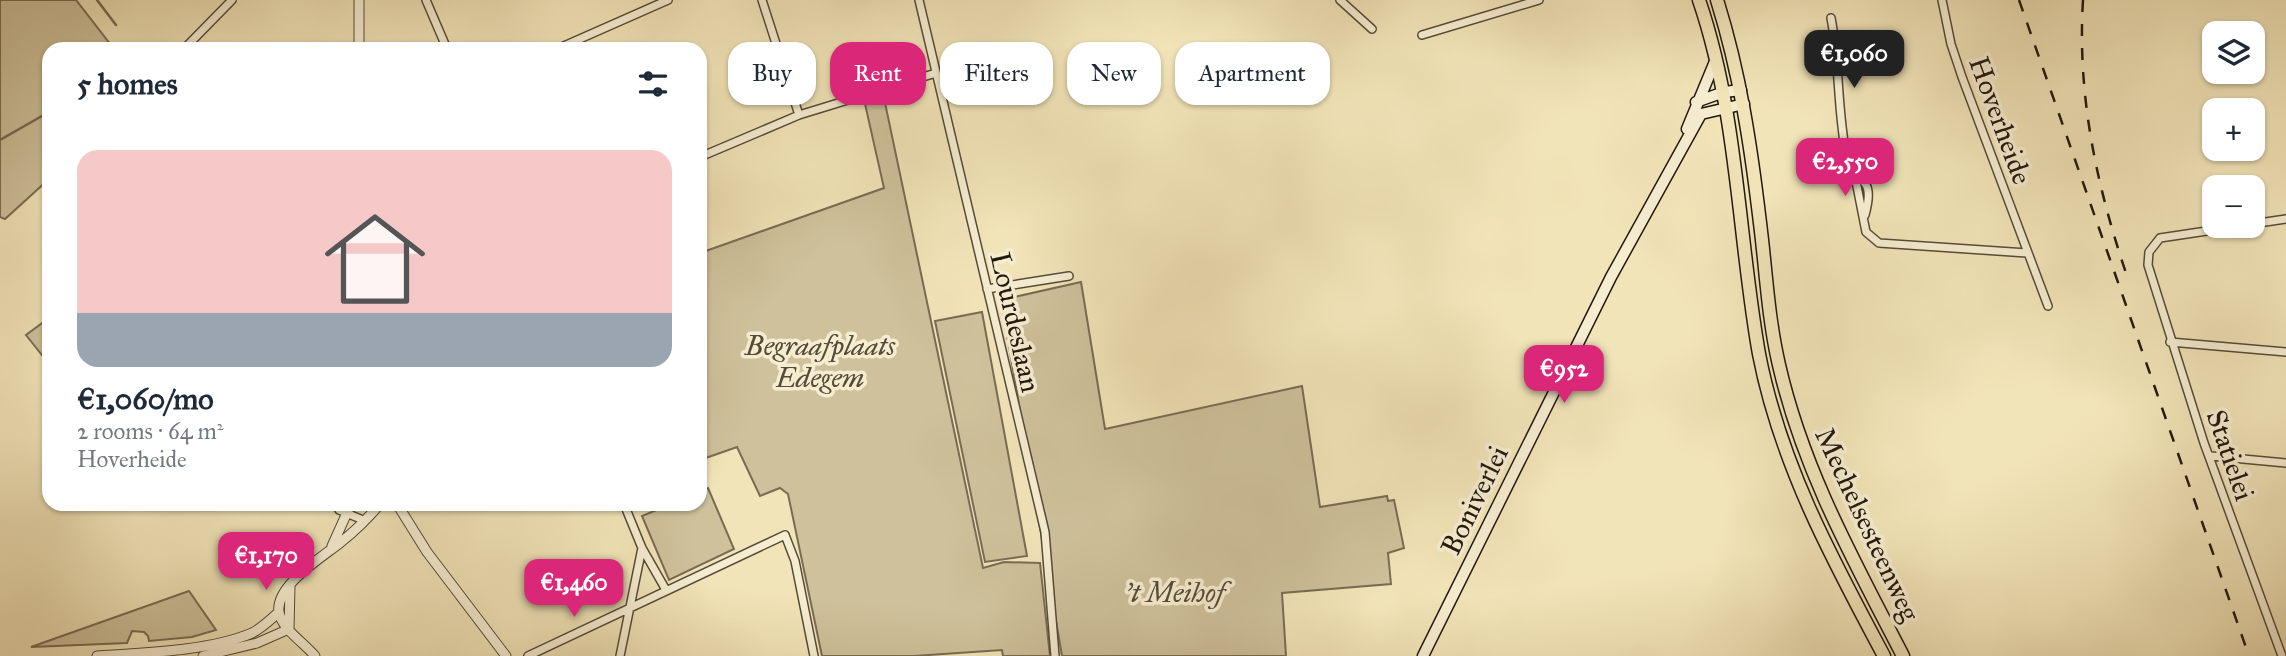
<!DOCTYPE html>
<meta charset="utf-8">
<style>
body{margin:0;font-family:"IM FELL Great Primer",serif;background:#f2f2f3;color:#1f2937;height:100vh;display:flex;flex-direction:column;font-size:26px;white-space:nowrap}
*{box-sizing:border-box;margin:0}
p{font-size:23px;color:#747a83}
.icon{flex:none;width:38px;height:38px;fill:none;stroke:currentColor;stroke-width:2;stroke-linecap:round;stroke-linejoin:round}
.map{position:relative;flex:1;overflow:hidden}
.sheet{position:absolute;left:42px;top:42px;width:665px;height:469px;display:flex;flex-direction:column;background:#fff;border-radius:21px;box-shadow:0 2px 5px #0004}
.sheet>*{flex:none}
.banner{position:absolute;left:728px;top:42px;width:665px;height:63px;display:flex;gap:14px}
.controls{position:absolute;left:2202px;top:21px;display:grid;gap:14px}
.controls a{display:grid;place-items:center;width:63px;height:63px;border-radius:14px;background:#fff;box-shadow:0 2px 5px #0004;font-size:35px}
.price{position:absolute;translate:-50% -60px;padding:0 16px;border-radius:14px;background:#db2777;color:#fff;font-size:23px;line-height:46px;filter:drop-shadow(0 2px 4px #0008)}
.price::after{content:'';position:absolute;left:50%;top:42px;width:21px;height:16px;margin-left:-10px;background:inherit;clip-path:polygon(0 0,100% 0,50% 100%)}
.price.on{background:#222;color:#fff}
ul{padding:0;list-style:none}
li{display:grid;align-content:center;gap:14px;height:371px;padding:0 35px}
li span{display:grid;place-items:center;height:217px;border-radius:21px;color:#555}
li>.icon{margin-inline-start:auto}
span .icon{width:126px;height:126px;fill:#fffc;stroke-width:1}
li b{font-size:30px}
h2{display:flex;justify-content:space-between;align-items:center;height:84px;padding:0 35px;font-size:30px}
.chip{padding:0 24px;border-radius:21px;background:#fff;box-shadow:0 2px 5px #0004;font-size:24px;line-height:63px}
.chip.on{background:#db2777;color:#fff}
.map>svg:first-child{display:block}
</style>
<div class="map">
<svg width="2286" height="656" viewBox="0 0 2286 656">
<rect width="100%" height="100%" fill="#f1e4b8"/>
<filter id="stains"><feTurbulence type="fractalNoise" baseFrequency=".00286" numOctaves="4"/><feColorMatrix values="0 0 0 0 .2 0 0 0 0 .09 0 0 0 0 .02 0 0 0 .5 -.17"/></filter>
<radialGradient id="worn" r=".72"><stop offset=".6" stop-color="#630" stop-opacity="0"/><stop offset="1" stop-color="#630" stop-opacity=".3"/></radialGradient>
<!-- green -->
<path fill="#cec19b" stroke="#786c54" stroke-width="2" d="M 0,0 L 76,0 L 114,49 L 49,49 L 49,179 L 5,219 L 0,217 Z
M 884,98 L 983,568 L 1004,562 L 1040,563 L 1050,656 L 1003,656 L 1002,650 L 914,656 L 822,656 L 788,494 L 780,488 L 760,496 L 737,447 L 700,460 L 700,253 L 884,188 L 865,104 Z
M 1081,282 L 1105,429 L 1302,386 L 1320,507 L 1387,496 L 1388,501 L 1394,500 L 1404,548 L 1388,553 L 1391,584 L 1282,593 L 1286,656 L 1062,656 L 1001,300 Z
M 982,312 L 1027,556 L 985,562 L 935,321 Z
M 49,318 L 49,364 L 26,335 Z
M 708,488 L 734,549 L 669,580 L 642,516 L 671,504 L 700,504 L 700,492 Z
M 189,591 L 216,630 L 192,637 L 149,641 L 148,636 L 144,632 L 132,631 L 127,643 L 31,647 Z"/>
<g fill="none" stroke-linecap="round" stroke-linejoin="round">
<!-- stream -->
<path stroke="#756951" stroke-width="2.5" d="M 97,0 L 116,25
M 0,140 L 49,112"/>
<defs>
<path id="minor" d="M 426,0 L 447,49
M 762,0 L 799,115
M 919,0 L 1045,532 L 1055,656
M 1340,0 L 1372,29
M 1942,0 L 1951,44 L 1962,77 L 2048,306
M 1831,18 C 1840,64 1837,113 1847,159 C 1853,186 1877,171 1865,215
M 1422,35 L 1539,0
M 184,49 L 232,0
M 557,49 L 668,0
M 700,157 L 799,115 L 936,73
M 1854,171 L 1866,232 L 1879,243 L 2027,253
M 2252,224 L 2286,219
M 2240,226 L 2160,238 L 2149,252 L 2148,265 L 2204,443 L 2282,656
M 987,289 L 1069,276
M 2170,342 L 2286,352
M 2211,456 L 2286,463
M 336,504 L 339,510 L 363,520
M 624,504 L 642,548 L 666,590
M 528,656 L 785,535 L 795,561 L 814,656
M 620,656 L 642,548"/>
<path id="tertiary" d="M 359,0 L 359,49
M 397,504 L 427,552 L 506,656
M 332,546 L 351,504
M 289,629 L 290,587
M 97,656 C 143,653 210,651 252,633 C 262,628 270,620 278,613
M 203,656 L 257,643 L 289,629
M 315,656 C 305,644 285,631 280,616 C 270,588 323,557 341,542 C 355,531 369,517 380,504"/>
<path id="secondary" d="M 1696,102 L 1724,92 L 1741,90
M 1687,129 L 1716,59
M 1423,656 L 1611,277 L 1701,114 L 1744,104"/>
<path id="primary" d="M 1699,0 C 1738,114 1738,236 1759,354 C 1780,463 1832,559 1884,656
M 1717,0 C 1740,73 1751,147 1760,223 C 1766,270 1768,318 1779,365 C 1803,470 1854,561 1903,656"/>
</defs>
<!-- minor casing -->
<use href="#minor" stroke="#564b38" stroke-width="10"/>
<!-- tertiary casing -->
<use href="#tertiary" stroke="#564b38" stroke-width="11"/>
<!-- secondary casing -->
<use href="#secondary" stroke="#23180d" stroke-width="13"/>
<!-- primary casing -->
<use href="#primary" stroke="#23180d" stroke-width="15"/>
<!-- minor -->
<use href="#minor" stroke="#f6edd1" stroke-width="7"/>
<!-- tertiary -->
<use href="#tertiary" stroke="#f6edd1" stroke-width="9"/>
<!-- secondary -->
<use href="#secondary" stroke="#f6edd1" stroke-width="10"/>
<!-- primary -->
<use href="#primary" stroke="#f1e4b8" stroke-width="12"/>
<!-- rail -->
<path stroke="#23180d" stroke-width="2.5" stroke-dasharray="12 12" stroke-linecap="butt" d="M 2019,0 L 2249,656
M 2083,0 C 2077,97 2097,188 2128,279"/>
</g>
<g text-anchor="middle" stroke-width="7" stroke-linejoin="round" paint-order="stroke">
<!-- street labels -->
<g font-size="28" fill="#23180d" stroke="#f6edd1">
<text transform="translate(2001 120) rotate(70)" y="10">Hoverheide</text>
<text transform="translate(1016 322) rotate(77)" y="10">Lourdeslaan</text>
<text transform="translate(2231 455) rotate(71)" y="10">Statielei</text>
<text transform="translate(1474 500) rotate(-64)" y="10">Boniverlei</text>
<text transform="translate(1868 524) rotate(65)" y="10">Mechelsesteenweg</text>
</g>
<!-- park labels -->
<g font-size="28" font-style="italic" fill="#564b38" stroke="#f6edd1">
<text x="820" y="355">Begraafplaats<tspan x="820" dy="32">Edegem</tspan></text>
<text x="1175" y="602">'t Meihof</text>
</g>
</g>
<rect width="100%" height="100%" filter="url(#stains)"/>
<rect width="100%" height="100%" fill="url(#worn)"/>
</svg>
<div class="controls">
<a><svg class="icon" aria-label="layers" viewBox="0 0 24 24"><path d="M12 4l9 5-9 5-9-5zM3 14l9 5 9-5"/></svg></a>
<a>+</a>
<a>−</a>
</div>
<b class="price on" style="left:1854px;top:90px">€1,060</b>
<b class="price" style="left:1845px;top:198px">€2,550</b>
<b class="price" style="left:1564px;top:405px">€952</b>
<b class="price" style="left:266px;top:592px">€1,170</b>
<b class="price" style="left:574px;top:619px">€1,460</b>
<div class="banner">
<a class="chip">Buy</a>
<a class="chip on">Rent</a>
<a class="chip">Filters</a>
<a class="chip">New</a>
<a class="chip">Apartment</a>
</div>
<section class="sheet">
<h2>5 homes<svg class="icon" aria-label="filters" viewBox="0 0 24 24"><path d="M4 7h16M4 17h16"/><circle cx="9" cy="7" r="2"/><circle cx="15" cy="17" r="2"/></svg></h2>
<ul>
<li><span style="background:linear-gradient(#f6c9c9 75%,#9aa5b1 0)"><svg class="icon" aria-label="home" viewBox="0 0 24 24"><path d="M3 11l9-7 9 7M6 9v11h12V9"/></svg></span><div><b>€1,060/mo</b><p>2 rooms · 64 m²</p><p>Hoverheide</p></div></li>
</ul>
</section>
</div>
